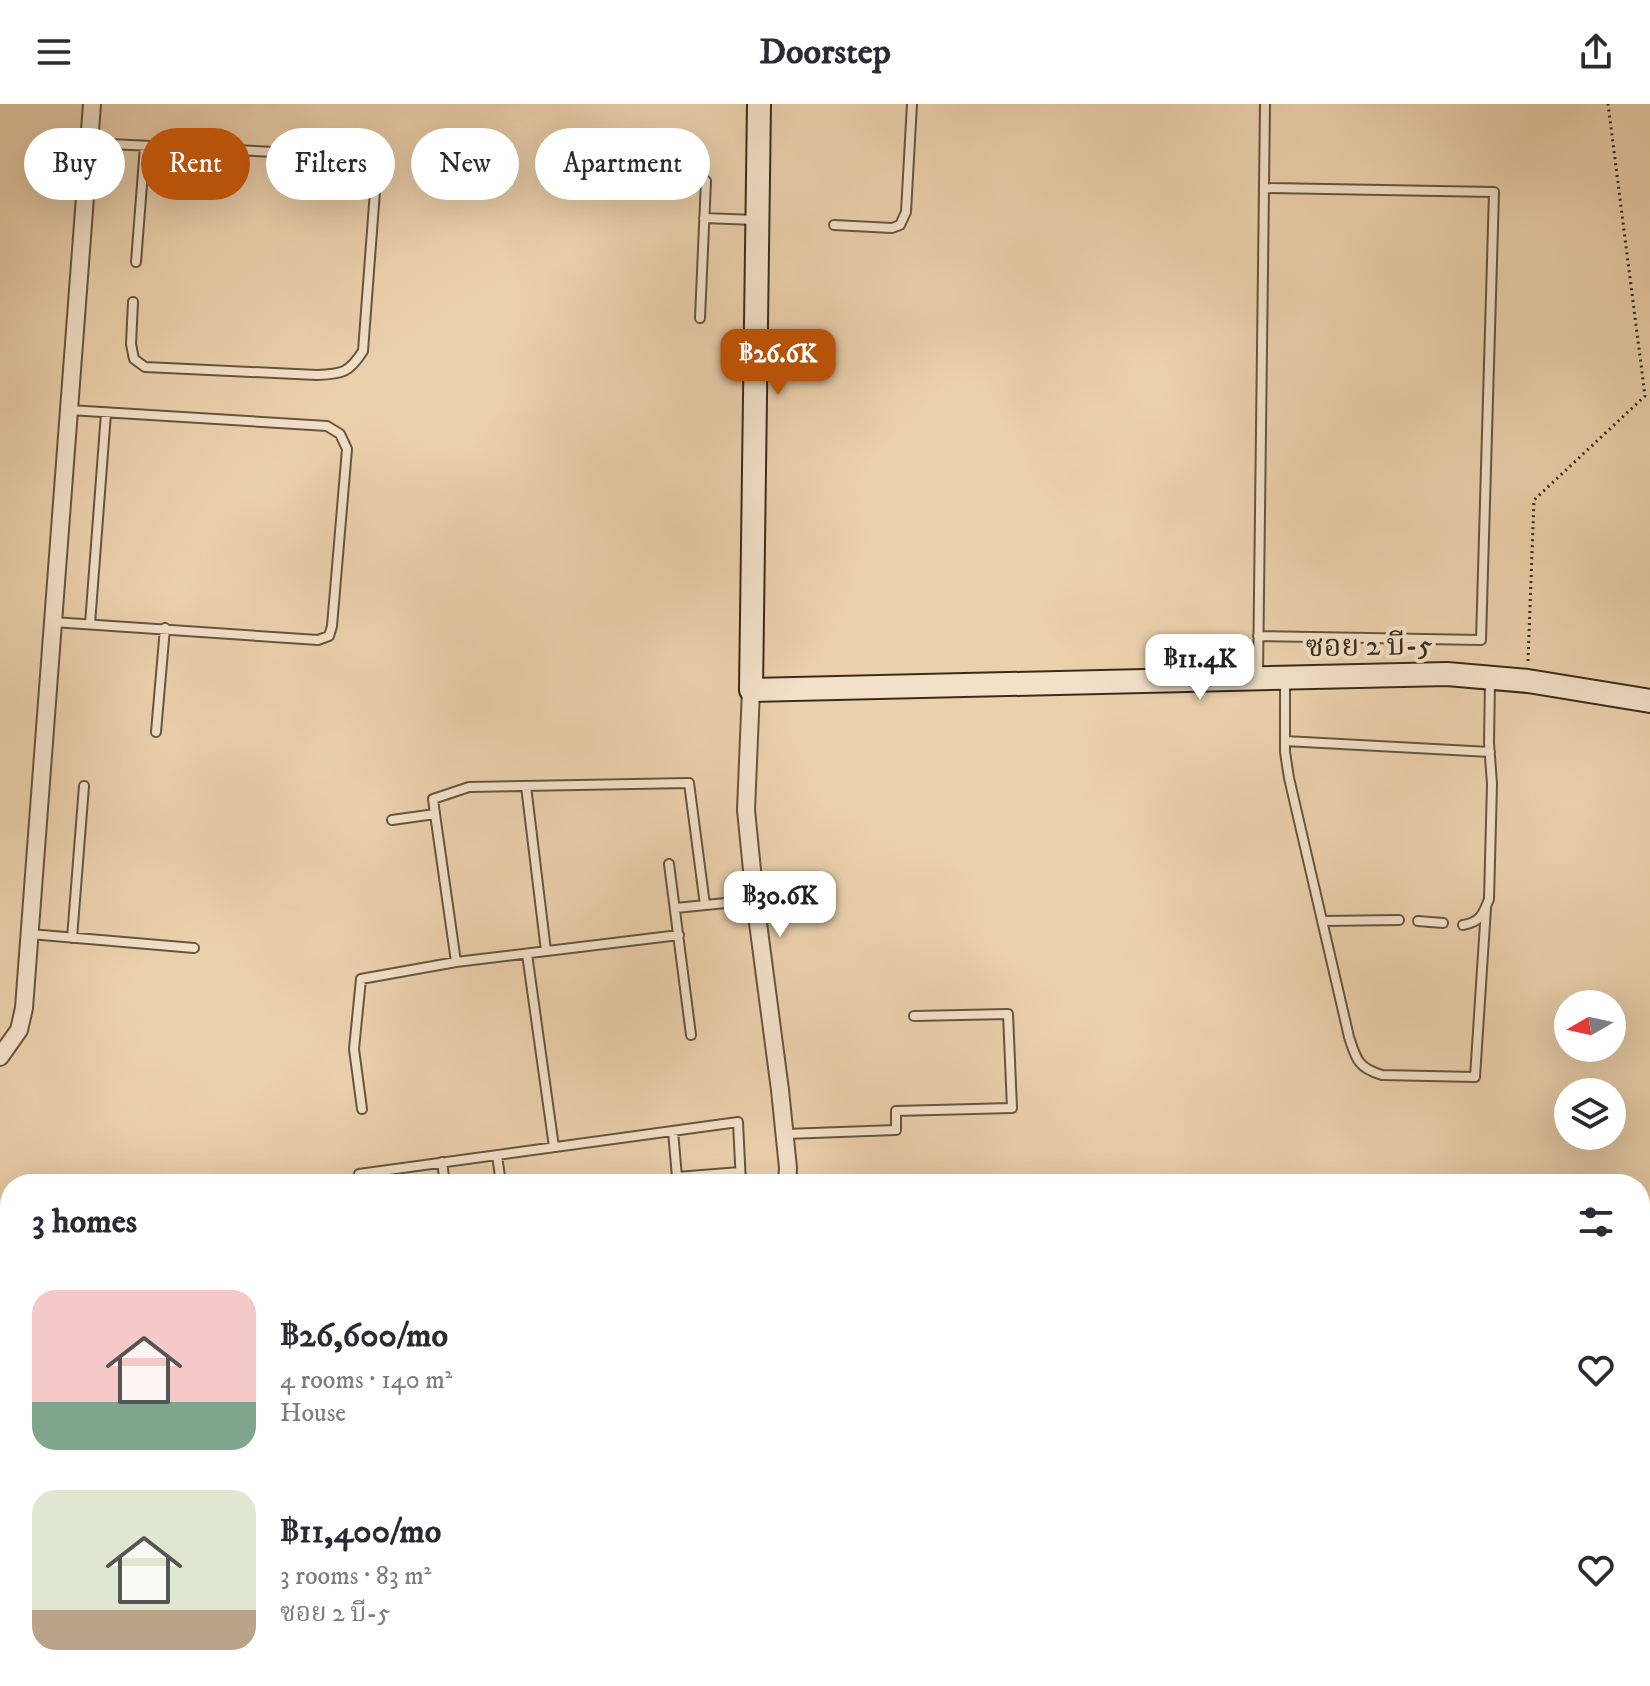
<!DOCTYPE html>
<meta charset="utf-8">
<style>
body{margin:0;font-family:"IM FELL DW Pica","Noto Serif Thai",serif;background:#f7f7f7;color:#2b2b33;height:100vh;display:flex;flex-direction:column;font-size:30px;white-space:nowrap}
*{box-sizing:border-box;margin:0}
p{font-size:26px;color:#7c7c81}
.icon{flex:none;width:44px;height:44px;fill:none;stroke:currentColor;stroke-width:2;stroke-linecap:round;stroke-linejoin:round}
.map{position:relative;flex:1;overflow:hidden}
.panel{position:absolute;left:0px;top:1070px;width:1650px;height:512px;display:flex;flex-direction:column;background:#fff;border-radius:32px 32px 0 0;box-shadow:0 8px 32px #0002}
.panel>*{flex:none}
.banner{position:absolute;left:24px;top:24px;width:800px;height:72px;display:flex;gap:16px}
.needle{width:52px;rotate:261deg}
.controls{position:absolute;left:1554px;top:886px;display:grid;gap:16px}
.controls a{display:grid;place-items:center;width:72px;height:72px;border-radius:50%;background:#fff;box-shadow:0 8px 32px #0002;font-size:40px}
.price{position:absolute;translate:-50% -68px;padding:0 18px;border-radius:16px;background:#fff;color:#222;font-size:26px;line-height:52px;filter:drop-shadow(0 2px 4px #0008)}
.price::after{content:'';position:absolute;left:50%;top:48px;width:24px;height:18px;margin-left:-12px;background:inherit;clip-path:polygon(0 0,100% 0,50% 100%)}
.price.on{background:#b45309;color:#fff}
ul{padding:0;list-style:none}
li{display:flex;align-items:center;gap:24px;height:200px;padding:0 32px}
li span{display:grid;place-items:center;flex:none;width:224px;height:160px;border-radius:24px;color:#555}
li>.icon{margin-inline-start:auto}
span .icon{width:96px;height:96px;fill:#fffc;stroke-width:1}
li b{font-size:34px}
h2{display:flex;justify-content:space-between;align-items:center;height:96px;padding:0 32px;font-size:34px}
.tag{padding:0 28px;border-radius:36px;background:#fff;box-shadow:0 8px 32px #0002;font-size:28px;line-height:72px}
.tag.on{background:#b45309;color:#fff}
header{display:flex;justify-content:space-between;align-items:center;height:104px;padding:0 32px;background:#fff;font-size:36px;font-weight:700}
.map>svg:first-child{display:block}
</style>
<header><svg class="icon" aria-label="menu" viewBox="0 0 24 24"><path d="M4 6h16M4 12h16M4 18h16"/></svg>Doorstep<svg class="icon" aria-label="share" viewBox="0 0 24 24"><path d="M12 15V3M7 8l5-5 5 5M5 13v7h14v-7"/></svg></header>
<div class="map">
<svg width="1650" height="1582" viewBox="0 0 1650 1582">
<defs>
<pattern id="building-hatch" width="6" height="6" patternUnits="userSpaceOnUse" patternTransform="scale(2)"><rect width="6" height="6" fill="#968165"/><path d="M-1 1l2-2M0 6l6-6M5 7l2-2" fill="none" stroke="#7b6a52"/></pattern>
</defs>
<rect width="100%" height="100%" fill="#ebd0ac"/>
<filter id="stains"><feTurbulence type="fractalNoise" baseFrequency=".0025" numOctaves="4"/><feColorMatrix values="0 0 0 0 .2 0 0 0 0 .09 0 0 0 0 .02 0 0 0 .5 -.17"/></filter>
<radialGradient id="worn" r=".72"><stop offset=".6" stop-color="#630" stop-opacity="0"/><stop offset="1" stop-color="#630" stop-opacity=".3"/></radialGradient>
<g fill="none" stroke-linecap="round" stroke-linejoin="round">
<!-- river -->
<path stroke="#ae987a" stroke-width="30" d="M 1640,1153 L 1650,1155
M 0,1209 L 10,1208"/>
</g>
<!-- building -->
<path fill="url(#building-hatch)" stroke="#392c19" stroke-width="2" d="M 1178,1572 L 1501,1572 L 1530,1582 L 1175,1582 Z"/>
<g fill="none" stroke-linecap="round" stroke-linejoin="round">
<defs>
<path id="lane" d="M 89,39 L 337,51 C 358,59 366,66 375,87 L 363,247 C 349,269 342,270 317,271 L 145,263 L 134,255 L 131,240 L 133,198
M 704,114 L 755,116
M 834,121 L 892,124 L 900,121 L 906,108 L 912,0
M 136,158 L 145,42
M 700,214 L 706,77
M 53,518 L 318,536 L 329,532 L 332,522 L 347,345 L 340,330 L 327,322 L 69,306
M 90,520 L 106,309
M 1258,532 L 1481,536 L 1494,88 L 1264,84
M 1258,572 L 1265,0
M 1285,577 L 1285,648 L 1289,674 L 1349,933 C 1356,955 1358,964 1382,971 L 1475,973 L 1486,804
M 156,628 L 165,524
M 1285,637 L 1490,648
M 526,682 L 546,847
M 435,710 L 456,858
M 392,716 L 435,710 L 433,695 L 469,683 L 689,679 L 705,801
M 669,760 L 691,931
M 676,804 L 755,796
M 1322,817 L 1399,816
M 1418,817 L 1443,819
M 1463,821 C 1480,818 1483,811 1489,795 L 1492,680 L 1489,639 L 1490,577
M 30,830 L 194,844
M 72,834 L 84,682
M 527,850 L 554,1043
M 362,1005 L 354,945 L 361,875 L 456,858 L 679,831
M 673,1027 L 677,1073 L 740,1068
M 785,1030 L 896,1026 L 896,1007 L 1012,1004 L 1008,910 L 914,912
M 497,1051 L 501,1080
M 442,1058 L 445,1080
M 359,1070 L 738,1018 L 741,1080
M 1262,1080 L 1306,1080
M 1640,1134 L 1650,1136
M 0,1232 L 10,1231
M 1640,1342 L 1650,1314
M 1640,1437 L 1650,1406
M 0,1454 L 10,1454
M 0,1523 L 10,1523
M 1640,1540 L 1650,1543
M 121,1572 L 121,1582
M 174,1572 L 174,1582
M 1268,1572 L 1298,1582
M 1224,1582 L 1227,1572"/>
<path id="street" d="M 751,586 L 746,706 L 755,796 L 780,986 L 788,1064 L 787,1080
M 0,953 L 19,926 L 24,904 L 92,0
M 0,1491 L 10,1491
M 1572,1572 L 1602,1582
M 678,1582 L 680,1572
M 1160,1582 L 1164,1572"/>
<path id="secondary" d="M 759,0 L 751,586 L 1447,570 L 1528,577 L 1650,597"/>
</defs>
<!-- lane casing -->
<use href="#lane" stroke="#66553e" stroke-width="12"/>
<!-- street casing -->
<use href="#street" stroke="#66553e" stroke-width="20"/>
<!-- secondary casing -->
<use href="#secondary" stroke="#392c19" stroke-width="26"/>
<!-- path -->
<path stroke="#392c19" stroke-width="3" stroke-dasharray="2 4" stroke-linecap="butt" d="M 1528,557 L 1534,396 L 1645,292 L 1608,0"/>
<!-- lane -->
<use href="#lane" stroke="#f2e0c9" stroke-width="8"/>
<!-- street -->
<use href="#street" stroke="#f2e0c9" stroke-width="16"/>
<!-- secondary -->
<use href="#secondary" stroke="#f2e0c9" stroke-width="22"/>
</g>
<g text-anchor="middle" stroke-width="8" stroke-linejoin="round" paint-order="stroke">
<!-- street labels -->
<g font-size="30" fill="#392c19" stroke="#f2e0c9">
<text transform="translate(1369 541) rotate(-1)" y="10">ซอย 2 บี-5</text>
</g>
</g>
<rect width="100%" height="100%" filter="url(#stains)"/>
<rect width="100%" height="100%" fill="url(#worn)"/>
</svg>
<div class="controls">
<a><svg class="needle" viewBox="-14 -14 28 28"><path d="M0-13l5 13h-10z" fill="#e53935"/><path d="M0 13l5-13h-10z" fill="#7c7c81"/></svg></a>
<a><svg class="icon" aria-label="layers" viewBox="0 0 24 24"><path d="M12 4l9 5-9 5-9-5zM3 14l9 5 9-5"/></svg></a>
</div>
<b class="price on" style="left:778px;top:293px">฿26.6K</b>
<b class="price" style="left:1200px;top:598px">฿11.4K</b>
<b class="price" style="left:780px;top:835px">฿30.6K</b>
<div class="banner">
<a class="tag">Buy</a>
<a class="tag on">Rent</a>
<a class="tag">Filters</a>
<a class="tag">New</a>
<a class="tag">Apartment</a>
</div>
<section class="panel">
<h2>3 homes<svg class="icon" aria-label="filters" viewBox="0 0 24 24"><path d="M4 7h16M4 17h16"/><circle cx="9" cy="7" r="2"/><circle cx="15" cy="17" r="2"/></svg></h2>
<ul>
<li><span style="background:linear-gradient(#f6c9c9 70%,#7fa58c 0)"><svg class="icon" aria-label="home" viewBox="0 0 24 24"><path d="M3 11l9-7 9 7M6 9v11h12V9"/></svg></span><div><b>฿26,600/mo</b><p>4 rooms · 140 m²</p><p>House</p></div><svg class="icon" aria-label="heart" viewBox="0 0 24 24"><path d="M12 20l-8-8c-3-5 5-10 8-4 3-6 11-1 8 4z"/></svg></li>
<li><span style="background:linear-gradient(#dfe7d0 75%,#b9a48a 0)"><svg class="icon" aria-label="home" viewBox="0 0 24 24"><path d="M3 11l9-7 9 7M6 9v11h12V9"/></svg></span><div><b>฿11,400/mo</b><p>3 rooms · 83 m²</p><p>ซอย 2 บี-5</p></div><svg class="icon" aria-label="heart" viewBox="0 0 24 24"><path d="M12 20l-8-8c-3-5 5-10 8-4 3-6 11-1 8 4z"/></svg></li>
</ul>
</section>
</div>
